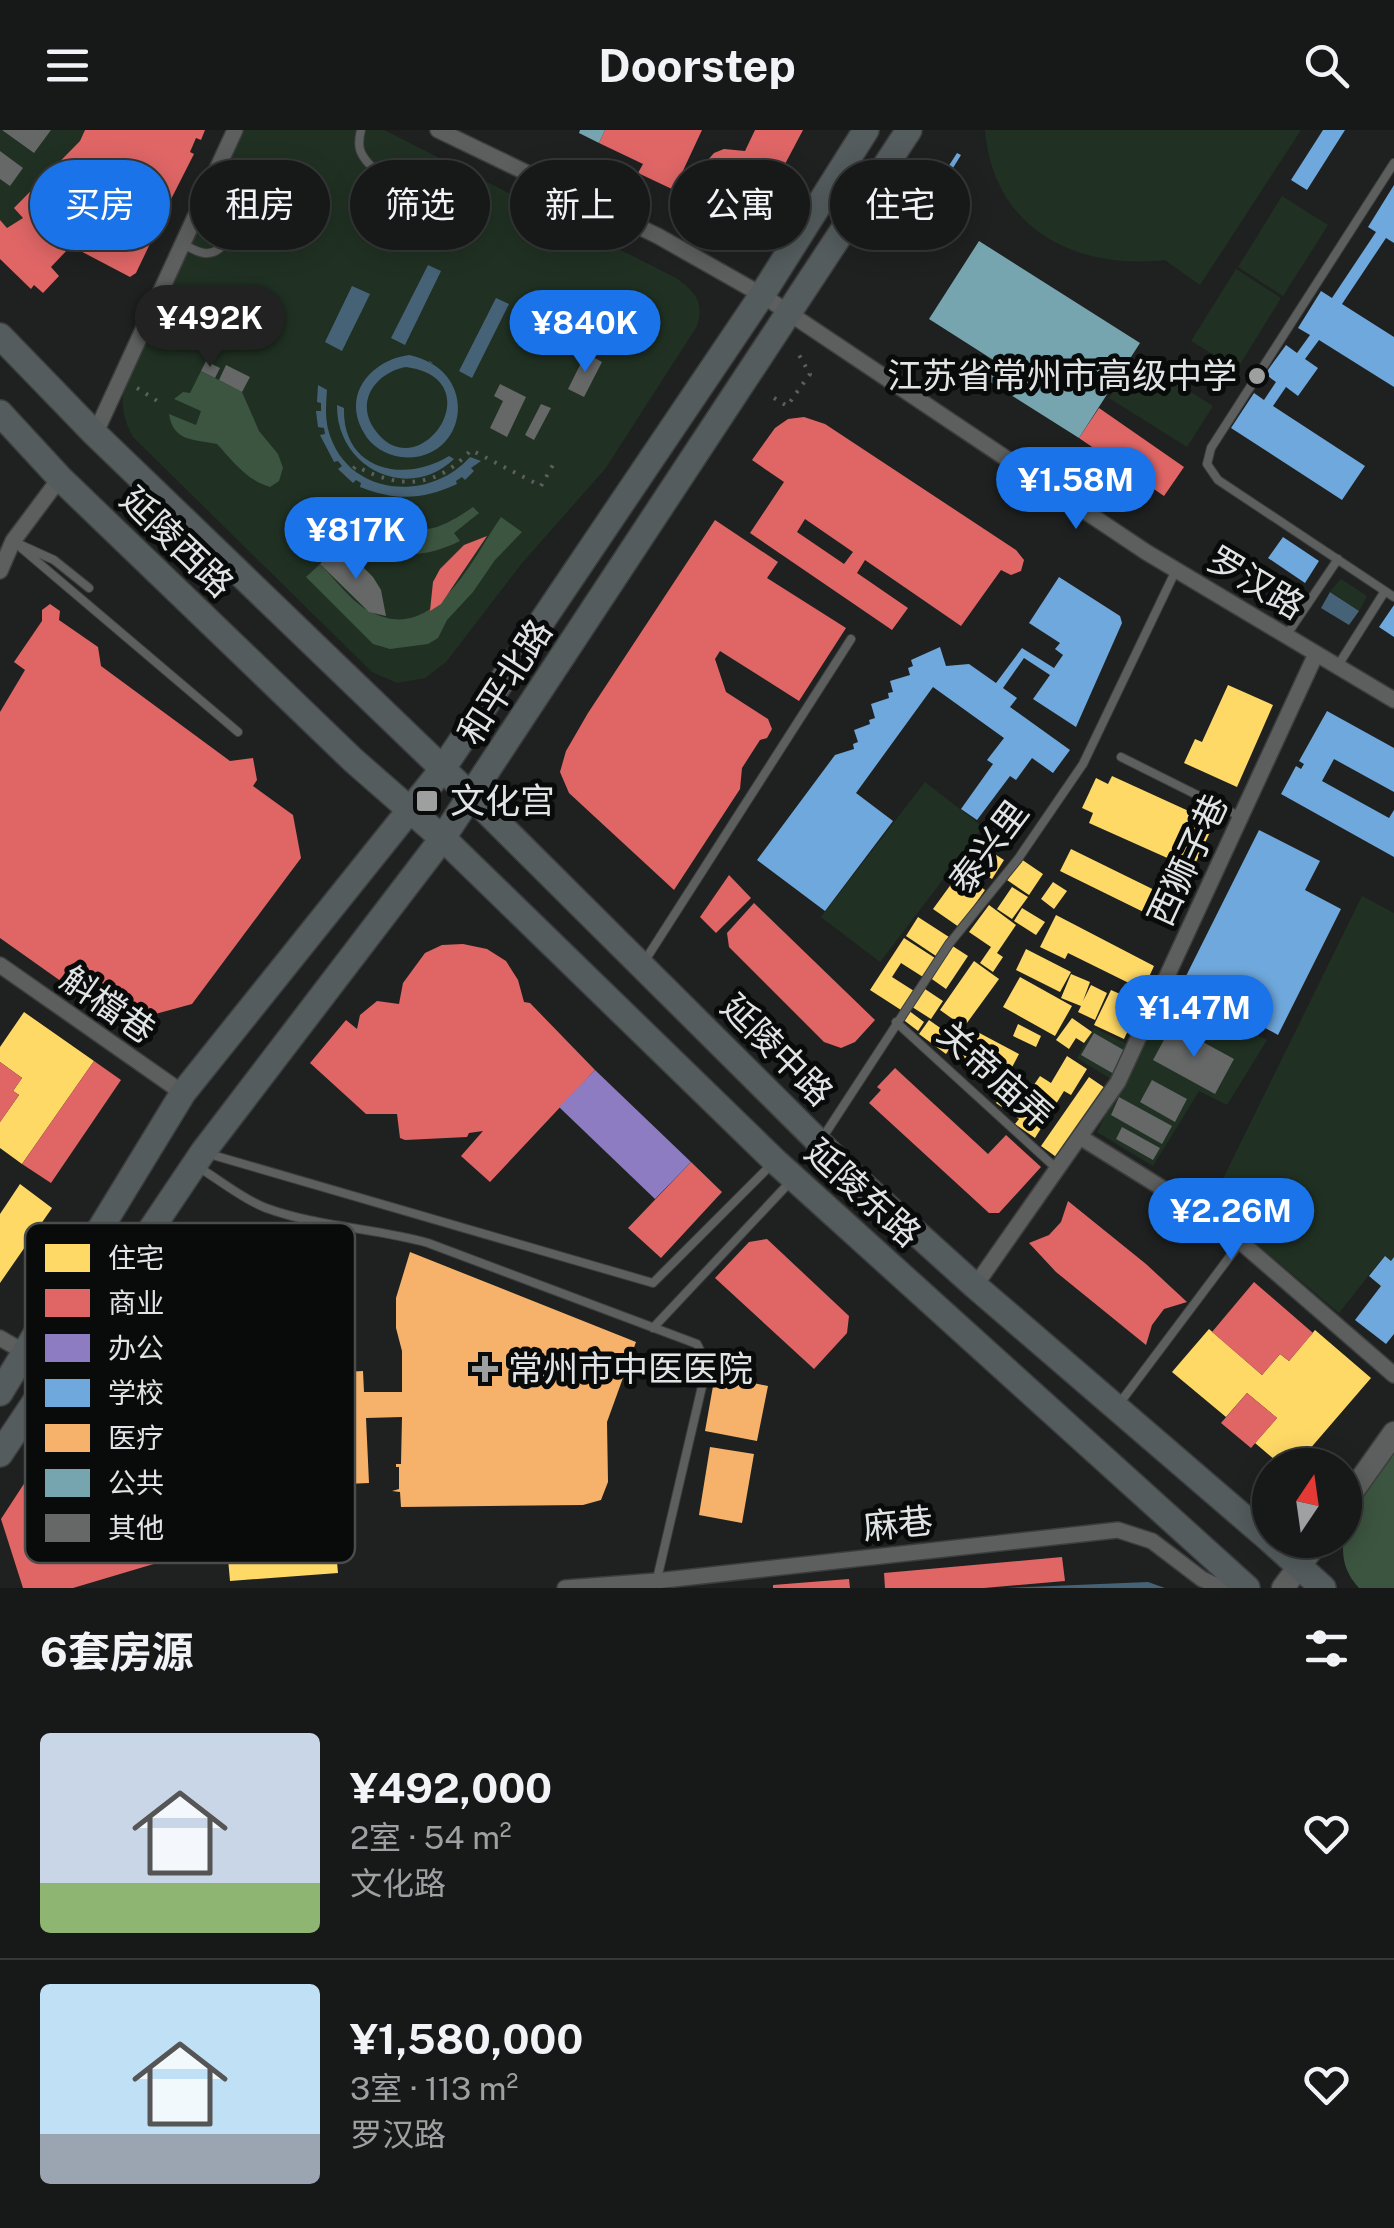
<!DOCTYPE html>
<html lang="zh">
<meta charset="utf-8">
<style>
body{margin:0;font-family:"Public Sans","Noto Sans SC",sans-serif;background:#202221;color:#f1f3f6;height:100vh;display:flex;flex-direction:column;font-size:38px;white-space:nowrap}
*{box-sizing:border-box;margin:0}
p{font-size:32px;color:#9ea0a2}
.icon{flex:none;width:55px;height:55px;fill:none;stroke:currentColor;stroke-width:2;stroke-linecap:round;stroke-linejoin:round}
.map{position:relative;height:1458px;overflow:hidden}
.details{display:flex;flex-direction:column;background:#171918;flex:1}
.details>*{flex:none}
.top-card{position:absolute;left:30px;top:30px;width:1335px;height:90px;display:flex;gap:20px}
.needle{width:65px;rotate:13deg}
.fabs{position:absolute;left:1252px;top:1318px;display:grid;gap:20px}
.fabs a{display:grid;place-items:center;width:110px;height:110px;border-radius:50%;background:#171918;box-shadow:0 5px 25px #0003,0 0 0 2px #363837;font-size:50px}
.price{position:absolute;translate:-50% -85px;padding:0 22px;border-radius:35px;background:#1a73e8;color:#fff;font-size:32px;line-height:65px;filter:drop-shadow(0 2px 5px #0008)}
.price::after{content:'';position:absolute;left:50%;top:60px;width:30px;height:22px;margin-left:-15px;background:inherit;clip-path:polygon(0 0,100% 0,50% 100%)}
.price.on{background:#222;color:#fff}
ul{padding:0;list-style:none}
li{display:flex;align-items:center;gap:30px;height:250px;padding:0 40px}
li+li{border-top:2px solid #363837}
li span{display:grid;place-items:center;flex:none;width:280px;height:200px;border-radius:10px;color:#555}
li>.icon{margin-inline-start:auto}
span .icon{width:120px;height:120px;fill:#fffc;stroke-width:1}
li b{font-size:42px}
h2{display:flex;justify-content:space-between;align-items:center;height:120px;padding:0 40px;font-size:42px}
.pill{padding:0 35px;border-radius:45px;background:#171918;box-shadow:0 5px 25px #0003,0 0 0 2px #363837;font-size:35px;line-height:90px}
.pill.on{background:#1a73e8;color:#fff}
header{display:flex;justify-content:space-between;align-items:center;height:130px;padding:0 40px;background:#171918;font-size:45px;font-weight:700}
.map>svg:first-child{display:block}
</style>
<header><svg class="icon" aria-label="menu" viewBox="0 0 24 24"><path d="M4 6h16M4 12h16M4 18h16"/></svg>Doorstep<svg class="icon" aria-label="search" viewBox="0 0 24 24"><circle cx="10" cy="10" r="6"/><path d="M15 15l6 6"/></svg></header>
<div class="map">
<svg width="1394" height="1458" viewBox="0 0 1394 1458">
<rect width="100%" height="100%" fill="#1f2120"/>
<!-- green -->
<path fill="#203123" d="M 0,0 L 85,0 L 80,11 L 15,78 L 23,88 L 7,98 L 0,90 Z
M 242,0 L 384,0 L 676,148 C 696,162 704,173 697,196 L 605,339 L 522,433 L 446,532 L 425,548 L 397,553 L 372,542 L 133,307 C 120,283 121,269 127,243 Z
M 985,0 L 1301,0 L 1200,155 L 1165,130 C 1074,140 993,98 985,0 Z
M 1282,66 L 1328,95 L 1283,166 L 1238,137 Z
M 1236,139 L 1281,168 L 1237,239 L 1191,211 Z
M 1135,227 L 1213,276 L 1187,317 L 1109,268 Z
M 1341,449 L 1367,466 L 1359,481 L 1330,461 Z
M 925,652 L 983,697 L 880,832 L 821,787 Z
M 1362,766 L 1394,783 L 1394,1127 L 1391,1131 L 1384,1126 L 1339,1183 L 1210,1075 Z
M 1173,859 L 1267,910 L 1227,975 L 1199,961 L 1153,1036 L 1097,1002 Z
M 1094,898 L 1127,914 L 1129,920 L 1111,949 L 1077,928 Z"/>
<!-- forest -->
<path fill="#3c5540" d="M 201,241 L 242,262 L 259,301 L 278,324 L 283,338 L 279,351 L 270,357 C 246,350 233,331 217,314 C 194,309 173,312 169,284 L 196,295 L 201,281 L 174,269 L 183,262 L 190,263 Z
M 473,377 L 479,383 L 454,403 L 460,411 C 434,424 410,428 382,420 L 384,413 L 356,402 L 361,390 C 417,397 421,413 473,377 Z
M 501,387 L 522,402 L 495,430 L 473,462 L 447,490 L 438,508 L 428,514 L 390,519 L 373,514 L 306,447 L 320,434 C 335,449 352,473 371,482 C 435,515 472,429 501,387 Z
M 1394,1319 L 1394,1458 L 1359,1458 C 1317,1413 1368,1357 1394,1319 Z"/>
<!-- water -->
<path fill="#466276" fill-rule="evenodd" d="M 428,135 L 441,141 L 405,215 L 391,208 Z
M 352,156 L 370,164 L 342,221 L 325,212 Z
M 496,168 L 509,174 L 472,248 L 459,241 Z
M 409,225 C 484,241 466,334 401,327 C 386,325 371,316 364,303 C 341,265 371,230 409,225 ZM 406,237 C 495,249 419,361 375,300 C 354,271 377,242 406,237 Z
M 318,255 L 327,260 C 326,273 325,286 328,299 C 345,366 428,374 470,327 L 481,331 L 471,338 L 474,341 L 465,350 L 462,347 L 456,351 L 457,354 C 423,370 395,371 360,357 L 361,353 L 356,350 L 353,353 L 338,339 L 342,336 L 338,331 L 334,332 L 320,305 L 325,304 L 324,298 L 318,297 L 316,281 L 321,281 L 321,273 L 317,272 Z
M 337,275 L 344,278 C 342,340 404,354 449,326 L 454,329 C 408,373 336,338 337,275 Z
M 1330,462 L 1359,481 L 1349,495 L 1321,478 Z
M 1148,1452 L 1165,1458 L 1007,1458 Z"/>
<!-- homes -->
<path fill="#ffd966" d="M 1228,555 L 1273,575 L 1237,657 L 1184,633 L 1195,609 L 1202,612 Z
M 1112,646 L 1204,688 L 1201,695 L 1211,700 L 1195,734 L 1185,729 L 1183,735 L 1089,693 L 1093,683 L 1082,678 L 1096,648 L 1108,654 Z
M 979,714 L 1004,730 L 992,749 L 967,733 Z
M 1071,719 L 1185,775 L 1174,797 L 1060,741 Z
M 1021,729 L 1043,744 L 1029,765 L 1007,750 Z
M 960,742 L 985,760 L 959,797 L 933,779 Z
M 1053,752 L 1067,761 L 1054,779 L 1041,769 Z
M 1012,757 L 1028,767 L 1012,789 L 997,779 Z
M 989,775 L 1016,795 L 997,823 L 1003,827 L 993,842 L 980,833 L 991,817 L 969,802 Z
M 1022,778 L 1045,792 L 1036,805 L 1014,791 Z
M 1056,785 L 1154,836 L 1143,860 L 1068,823 L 1065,829 L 1040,817 Z
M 918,787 L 949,807 L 936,826 L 906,806 Z
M 904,808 L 935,828 L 923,847 L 901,833 L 892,847 L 914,861 L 901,880 L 870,860 Z
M 951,815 L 968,826 L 946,859 L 929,847 Z
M 1026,819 L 1071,842 L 1060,862 L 1016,840 Z
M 974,831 L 999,849 L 964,897 L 940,880 Z
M 1071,844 L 1090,852 L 1083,871 L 1091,855 L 1107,863 L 1095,890 L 1078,882 L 1081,876 L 1061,868 Z
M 1020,847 L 1072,876 L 1055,906 L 1003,877 Z
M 922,857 L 943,871 L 931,889 L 909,875 Z
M 1111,860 L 1136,871 L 1129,885 L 1118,880 L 1116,885 L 1132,892 L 1124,909 L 1094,895 Z
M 908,880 L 924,892 L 918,901 L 901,888 Z
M 24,882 L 94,931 L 22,1034 L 0,1018 L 0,992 L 19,965 L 13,961 L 22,948 L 0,932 L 0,917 Z
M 1072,888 L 1092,902 L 1084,913 L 1076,908 L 1069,919 L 1056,910 Z
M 929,890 L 956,909 L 946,924 L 919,904 Z
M 1018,894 L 1041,906 L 1036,917 L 1013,906 Z
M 970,898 L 1019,924 L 1003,954 L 955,928 Z
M 1067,926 L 1087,939 L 1071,965 L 1064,961 L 1035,1008 L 1015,994 L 1019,989 L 996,973 L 1004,962 L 1027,978 L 1035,967 L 1029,962 L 1040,946 L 1051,953 Z
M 1089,947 L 1108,960 L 1059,1029 L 1041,1016 Z
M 20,1054 L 52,1078 L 0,1153 L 0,1084 Z
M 1209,1199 L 1262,1245 L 1280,1224 L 1289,1231 L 1315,1200 L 1371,1248 L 1296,1335 L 1281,1335 L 1255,1313 L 1277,1288 L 1247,1263 L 1226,1287 L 1172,1242 Z
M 335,1409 L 338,1443 L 230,1451 L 227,1417 Z"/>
<!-- shops -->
<path fill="#e06666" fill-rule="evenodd" d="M 85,0 L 205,0 L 201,10 L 196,8 L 190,22 L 194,24 L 163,85 L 160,84 L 155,96 L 158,97 L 136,143 L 130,147 L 71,116 L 51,137 L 59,146 L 43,163 L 34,155 L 31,159 L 0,129 L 0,90 L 7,98 L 23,88 L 14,78 L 80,11 Z
M 605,0 L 702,0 L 674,60 L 638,43 L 643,34 L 599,13 Z
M 755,0 L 803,0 L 767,68 L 756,78 L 740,81 L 712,73 L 703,65 L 700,54 L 707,31 L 714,23 L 724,19 L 745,21 Z
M 1099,278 L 1184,337 L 1164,366 L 1079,308 Z
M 804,287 L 825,294 L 1016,420 L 1024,430 L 1021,441 L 1011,445 L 1001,440 L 961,496 L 865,430 L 857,443 L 908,478 L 892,500 L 750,403 L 784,352 L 752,330 L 775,298 L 788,289 ZM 805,389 L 853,422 L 844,434 L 797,402 Z
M 715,390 L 778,432 L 767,448 L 846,498 L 799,571 L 720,521 L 715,529 L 726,562 L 768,589 L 772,599 L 767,608 L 760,610 L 742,638 L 740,659 L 674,760 L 569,663 L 560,642 L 566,621 L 588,583 Z
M 487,406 L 441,474 L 430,481 L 433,452 L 440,439 L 464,415 Z
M 50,474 L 60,481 L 59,490 L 98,517 L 101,536 L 230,631 L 253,628 L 257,650 L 253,656 L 293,685 L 301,728 L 192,874 L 148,886 L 133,876 L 120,893 L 0,808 L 0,582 L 25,540 L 14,532 L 42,491 L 42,480 Z
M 729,745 L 751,768 L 716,803 L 700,787 Z
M 754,773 L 875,890 L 855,912 L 841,918 L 824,912 L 729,817 L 727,803 Z
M 463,814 L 487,819 L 506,831 L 518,850 L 524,872 L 530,873 L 595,940 L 490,1052 L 461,1026 L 483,1001 L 469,1003 L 467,1007 L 405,1010 L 400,1008 L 397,984 L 366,984 L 310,933 L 346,890 L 357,899 L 360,885 L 377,871 L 399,874 L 403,853 L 425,823 L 442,815 Z
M 94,931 L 121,950 L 51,1053 L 22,1034 Z
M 0,932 L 22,948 L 13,961 L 19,965 L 0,992 Z
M 895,938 L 988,1024 L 1006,1005 L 1041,1037 L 999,1083 L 989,1083 L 869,973 L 881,960 L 877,957 Z
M 691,1032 L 722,1062 L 661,1128 L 628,1098 Z
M 1068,1071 L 1146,1134 L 1187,1172 L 1164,1179 L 1152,1195 L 1146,1215 L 1056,1142 L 1029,1113 L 1049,1105 L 1061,1092 Z
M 767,1109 L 849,1186 L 847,1203 L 814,1239 L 715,1148 L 749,1112 Z
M 1254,1152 L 1313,1203 L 1289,1231 L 1280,1224 L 1262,1245 L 1212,1202 Z
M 141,1227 L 170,1243 L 175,1298 L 145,1327 L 141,1334 L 147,1338 L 133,1360 L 145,1395 L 169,1406 L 157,1433 L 73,1458 L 23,1458 L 1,1389 L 46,1320 Z
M 1247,1263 L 1277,1288 L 1251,1318 L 1221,1293 Z
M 1062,1427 L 1065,1451 L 984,1458 L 885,1458 L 884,1443 Z
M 849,1449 L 850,1458 L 773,1458 L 773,1455 Z"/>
<!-- offices -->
<path fill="#8e7cc3" d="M 595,940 L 691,1032 L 655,1069 L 559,977 Z"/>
<!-- schools -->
<path fill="#6fa8dc" d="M 1323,0 L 1345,0 L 1307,60 L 1291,50 Z
M 957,23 L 961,25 L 945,51 L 941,48 Z
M 1394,55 L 1394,113 L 1386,108 L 1342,174 L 1394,207 L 1394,257 L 1319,210 L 1305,229 L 1318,238 L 1298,266 L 1286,257 L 1273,276 L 1365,336 L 1342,370 L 1231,298 L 1254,263 L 1264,270 L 1276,252 L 1265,244 L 1286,215 L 1297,223 L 1310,205 L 1298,198 L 1321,161 L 1332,168 L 1376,102 L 1368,97 Z
M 1283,407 L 1319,431 L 1305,453 L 1268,428 Z
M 1059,447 L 1120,486 L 1122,493 L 1076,597 L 1033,569 L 1050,545 L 1024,528 L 1003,558 L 1017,568 L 1010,577 L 1070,620 L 1053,643 L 1032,628 L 1016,650 L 1010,646 L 977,690 L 961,679 L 993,634 L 987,630 L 1004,608 L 933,557 L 856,663 L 893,691 L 825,781 L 757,730 L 835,625 L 854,619 L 853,614 L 858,612 L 854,600 L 870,594 L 869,590 L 875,588 L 871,574 L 889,568 L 888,563 L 893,562 L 890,551 L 910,545 L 908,538 L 913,536 L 911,530 L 940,517 L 946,536 L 969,534 L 996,553 L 1022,518 L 1054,538 L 1063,525 L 1055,519 L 1060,513 L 1029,493 Z
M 1394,475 L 1394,507 L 1379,497 Z
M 1327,581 L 1394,618 L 1394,662 L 1334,629 L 1322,651 L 1389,688 L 1394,680 L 1394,727 L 1281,664 L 1296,636 L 1301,639 L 1304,634 L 1299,631 Z
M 1259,700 L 1320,731 L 1305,760 L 1341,779 L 1278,905 L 1183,852 Z
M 1385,1126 L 1391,1131 L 1394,1127 L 1394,1204 L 1386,1214 L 1355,1190 L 1381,1156 L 1369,1146 Z"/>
<!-- health -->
<path fill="#f6b26b" d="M 410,1122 L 636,1212 L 607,1292 L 608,1352 L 601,1370 L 583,1375 L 401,1377 L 400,1362 L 392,1361 L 399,1359 L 399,1337 L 396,1337 L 396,1334 L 401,1334 L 402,1287 L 366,1288 L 369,1353 L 208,1360 L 202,1224 L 254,1209 L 344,1218 L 345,1242 L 363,1241 L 364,1262 L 402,1262 L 402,1221 L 396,1198 L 396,1168 Z
M 715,1245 L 768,1256 L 757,1311 L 705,1301 Z
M 710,1317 L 754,1324 L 742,1393 L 699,1385 Z"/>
<!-- public -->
<path fill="#76a5af" d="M 580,0 L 605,0 L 599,13 L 579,3 Z
M 979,111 L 1140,213 L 1079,308 L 987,250 L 998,233 L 929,189 Z"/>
<!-- building -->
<path fill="#666767" d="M 2,0 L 51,0 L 34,23 Z
M 0,21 L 23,38 L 10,56 L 0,49 Z
M 272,67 L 304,83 L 289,114 L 257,98 Z
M 242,163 L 252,168 L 245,182 L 234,177 Z
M 586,223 L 602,232 L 584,267 L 568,259 Z
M 206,231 L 220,238 L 215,248 L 201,241 Z
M 226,235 L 250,247 L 242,262 L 219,250 Z
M 500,254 L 526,267 L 507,307 L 490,298 L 503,271 L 494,266 Z
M 541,274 L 551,278 L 534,310 L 525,305 Z
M 333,420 L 360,434 L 373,447 L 381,460 L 386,486 L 369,482 L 320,434 Z
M 1172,895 L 1234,929 L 1215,964 L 1153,930 Z
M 1094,903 L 1127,922 L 1114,944 L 1081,925 Z
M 1152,950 L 1187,969 L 1175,992 L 1140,972 Z
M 1119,967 L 1172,996 L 1162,1014 L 1111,985 Z
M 1122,997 L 1160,1018 L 1153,1030 L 1116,1009 Z"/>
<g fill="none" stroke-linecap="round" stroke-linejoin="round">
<defs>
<path id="lane" d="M 361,0 C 357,16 359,24 371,36 L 452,78
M 1394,33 L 1211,318 L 1207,334 L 1218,350 L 1394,467
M 181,113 C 188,117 197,122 204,123 C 229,127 242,80 251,62
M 13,411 L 238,602
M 21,415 L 54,430 L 89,458
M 1286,506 L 1338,429
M 1337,537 L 1385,461
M 1121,627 L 1241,687
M 644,832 L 851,509
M 896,892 L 1057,1039
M 823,1007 L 949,814 L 1018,729 L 1083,634 L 1176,440
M 209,1024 L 653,1153 L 772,1034
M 198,1037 C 220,1050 242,1069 266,1078 C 318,1097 375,1098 428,1113 L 697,1214 L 707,1235 L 657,1449
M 653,1198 L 791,1051
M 1119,1274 L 1240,1113"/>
<path id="street" d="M 438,0 L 658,106 L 762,165 L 1146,422 L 1394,570
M 95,304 L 235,0
M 0,441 L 13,411 L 60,348
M 0,835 L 183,963
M 1080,1007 L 1220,1094 L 1394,1245
M 975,1156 L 1118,952 L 1316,524
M 0,1208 L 26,1223
M 565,1458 L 656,1451 L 1118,1400 L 1152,1411 L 1202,1449 L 1222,1458"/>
<path id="secondary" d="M 1345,1372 L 1394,1303
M 1283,1458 L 1319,1410"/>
<path id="primary" d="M 0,206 L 95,304 L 471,666 L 851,1044 L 975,1156 L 1270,1410
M 0,283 L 60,348 L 353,630 L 450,715 L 775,1031 L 1247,1458
M 0,1263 L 183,963 L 441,641 L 762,165 L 866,0
M 0,1324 L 203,1022 L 442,709 L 909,0
M 1270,1410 L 1323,1458"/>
</defs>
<!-- lane casing -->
<use href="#lane" stroke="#3c3e3e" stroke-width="10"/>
<!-- street casing -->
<use href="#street" stroke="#3c3e3e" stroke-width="18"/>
<!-- secondary casing -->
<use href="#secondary" stroke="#3c3e3e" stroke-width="25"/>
<!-- primary casing -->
<use href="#primary" stroke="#3c3e3e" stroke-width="28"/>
<!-- path -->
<path stroke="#5d5f5e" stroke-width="4" stroke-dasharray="2.5 8" stroke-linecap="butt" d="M 274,50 L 319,73
M 426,242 L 431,232
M 137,258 L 162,274
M 774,268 L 787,276 L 810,244 L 799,225
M 346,346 L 356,336 C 400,360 437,358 471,320 L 541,356 L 553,335"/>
<!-- lane -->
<use href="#lane" stroke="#5d5e5e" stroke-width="8"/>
<!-- street -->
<use href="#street" stroke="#5d5e5e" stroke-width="15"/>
<!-- secondary -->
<use href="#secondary" stroke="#5d5e5e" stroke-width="22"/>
<!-- primary -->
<use href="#primary" stroke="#545c5d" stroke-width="25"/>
</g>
<!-- markers -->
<g fill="#9da09f" stroke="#090b0b" stroke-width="4">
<circle cx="1257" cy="246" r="10"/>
<rect x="415" y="659" width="24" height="24" rx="5"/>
<path d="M480 1224h10v10h10v10h-10v10h-10v-10h-10v-10h10z"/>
</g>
<g text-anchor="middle" stroke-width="10" stroke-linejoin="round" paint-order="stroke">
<!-- poi labels -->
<g font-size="35" fill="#e1e4e4" stroke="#090b0b" text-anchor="start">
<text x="1237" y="258" text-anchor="end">江苏省常州市高级中学</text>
<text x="450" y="683">文化宫</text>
<text x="508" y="1251">常州市中医医院</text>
</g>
<!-- street labels -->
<g font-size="35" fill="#e1e4e4" stroke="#090b0b">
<text transform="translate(177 412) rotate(44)" y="12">延陵西路</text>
<text transform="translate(1256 453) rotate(31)" y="12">罗汉路</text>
<text transform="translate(505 552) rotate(-57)" y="12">和平北路</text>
<text transform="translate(989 717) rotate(-53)" y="12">泰兴里</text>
<text transform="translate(1188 730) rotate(-65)" y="12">西狮子巷</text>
<text transform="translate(108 875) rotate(35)" y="12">斛檔巷</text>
<text transform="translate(777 920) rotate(45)" y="12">延陵中路</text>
<text transform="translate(995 945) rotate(42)" y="12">关帝庙弄</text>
<text transform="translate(863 1063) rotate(42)" y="12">延陵东路</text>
<text transform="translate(898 1394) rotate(-6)" y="12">麻巷</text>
</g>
</g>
<!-- legend -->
<rect x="25" y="1093" width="330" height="340" rx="15" fill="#090b0b" stroke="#4a4c4c" stroke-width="2.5"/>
<rect x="45" y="1114" width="45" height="28" fill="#ffd966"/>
<rect x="45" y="1159" width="45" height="28" fill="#e06666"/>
<rect x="45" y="1204" width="45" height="28" fill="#8e7cc3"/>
<rect x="45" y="1249" width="45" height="28" fill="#6fa8dc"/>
<rect x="45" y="1294" width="45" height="28" fill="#f6b26b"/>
<rect x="45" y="1339" width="45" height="28" fill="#76a5af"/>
<rect x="45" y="1384" width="45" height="28" fill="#666767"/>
<g font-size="28" fill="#e1e4e4">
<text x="108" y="1138">住宅</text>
<text x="108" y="1183">商业</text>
<text x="108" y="1228">办公</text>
<text x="108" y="1273">学校</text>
<text x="108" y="1318">医疗</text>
<text x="108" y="1363">公共</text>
<text x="108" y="1408">其他</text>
</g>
</svg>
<div class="fabs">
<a><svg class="needle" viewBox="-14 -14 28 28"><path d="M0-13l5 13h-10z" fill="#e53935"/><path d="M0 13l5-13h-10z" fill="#9ea0a2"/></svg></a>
</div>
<b class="price on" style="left:210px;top:240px">¥492K</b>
<b class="price" style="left:585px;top:245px">¥840K</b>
<b class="price" style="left:1076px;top:402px">¥1.58M</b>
<b class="price" style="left:356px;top:452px">¥817K</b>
<b class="price" style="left:1194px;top:930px">¥1.47M</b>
<b class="price" style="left:1231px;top:1133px">¥2.26M</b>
<div class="top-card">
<a class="pill on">买房</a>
<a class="pill">租房</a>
<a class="pill">筛选</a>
<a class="pill">新上</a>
<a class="pill">公寓</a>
<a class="pill">住宅</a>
</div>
</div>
<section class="details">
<h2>6套房源<svg class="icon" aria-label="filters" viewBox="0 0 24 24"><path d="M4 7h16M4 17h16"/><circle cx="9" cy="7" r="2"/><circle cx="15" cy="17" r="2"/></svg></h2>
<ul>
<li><span style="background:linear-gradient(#c9d6e8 75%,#8fb573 0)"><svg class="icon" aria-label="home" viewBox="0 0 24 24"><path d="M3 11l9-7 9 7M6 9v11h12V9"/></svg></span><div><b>¥492,000</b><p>2室 · 54 m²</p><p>文化路</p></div><svg class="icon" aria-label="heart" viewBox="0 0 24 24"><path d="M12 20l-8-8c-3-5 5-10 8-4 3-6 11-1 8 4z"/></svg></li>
<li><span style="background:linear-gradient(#bfe0f5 75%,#9aa5b1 0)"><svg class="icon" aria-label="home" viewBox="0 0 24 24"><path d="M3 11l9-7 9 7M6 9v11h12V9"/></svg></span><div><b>¥1,580,000</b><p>3室 · 113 m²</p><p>罗汉路</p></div><svg class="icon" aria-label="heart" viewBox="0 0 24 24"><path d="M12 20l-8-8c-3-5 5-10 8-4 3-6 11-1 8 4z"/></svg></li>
</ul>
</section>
